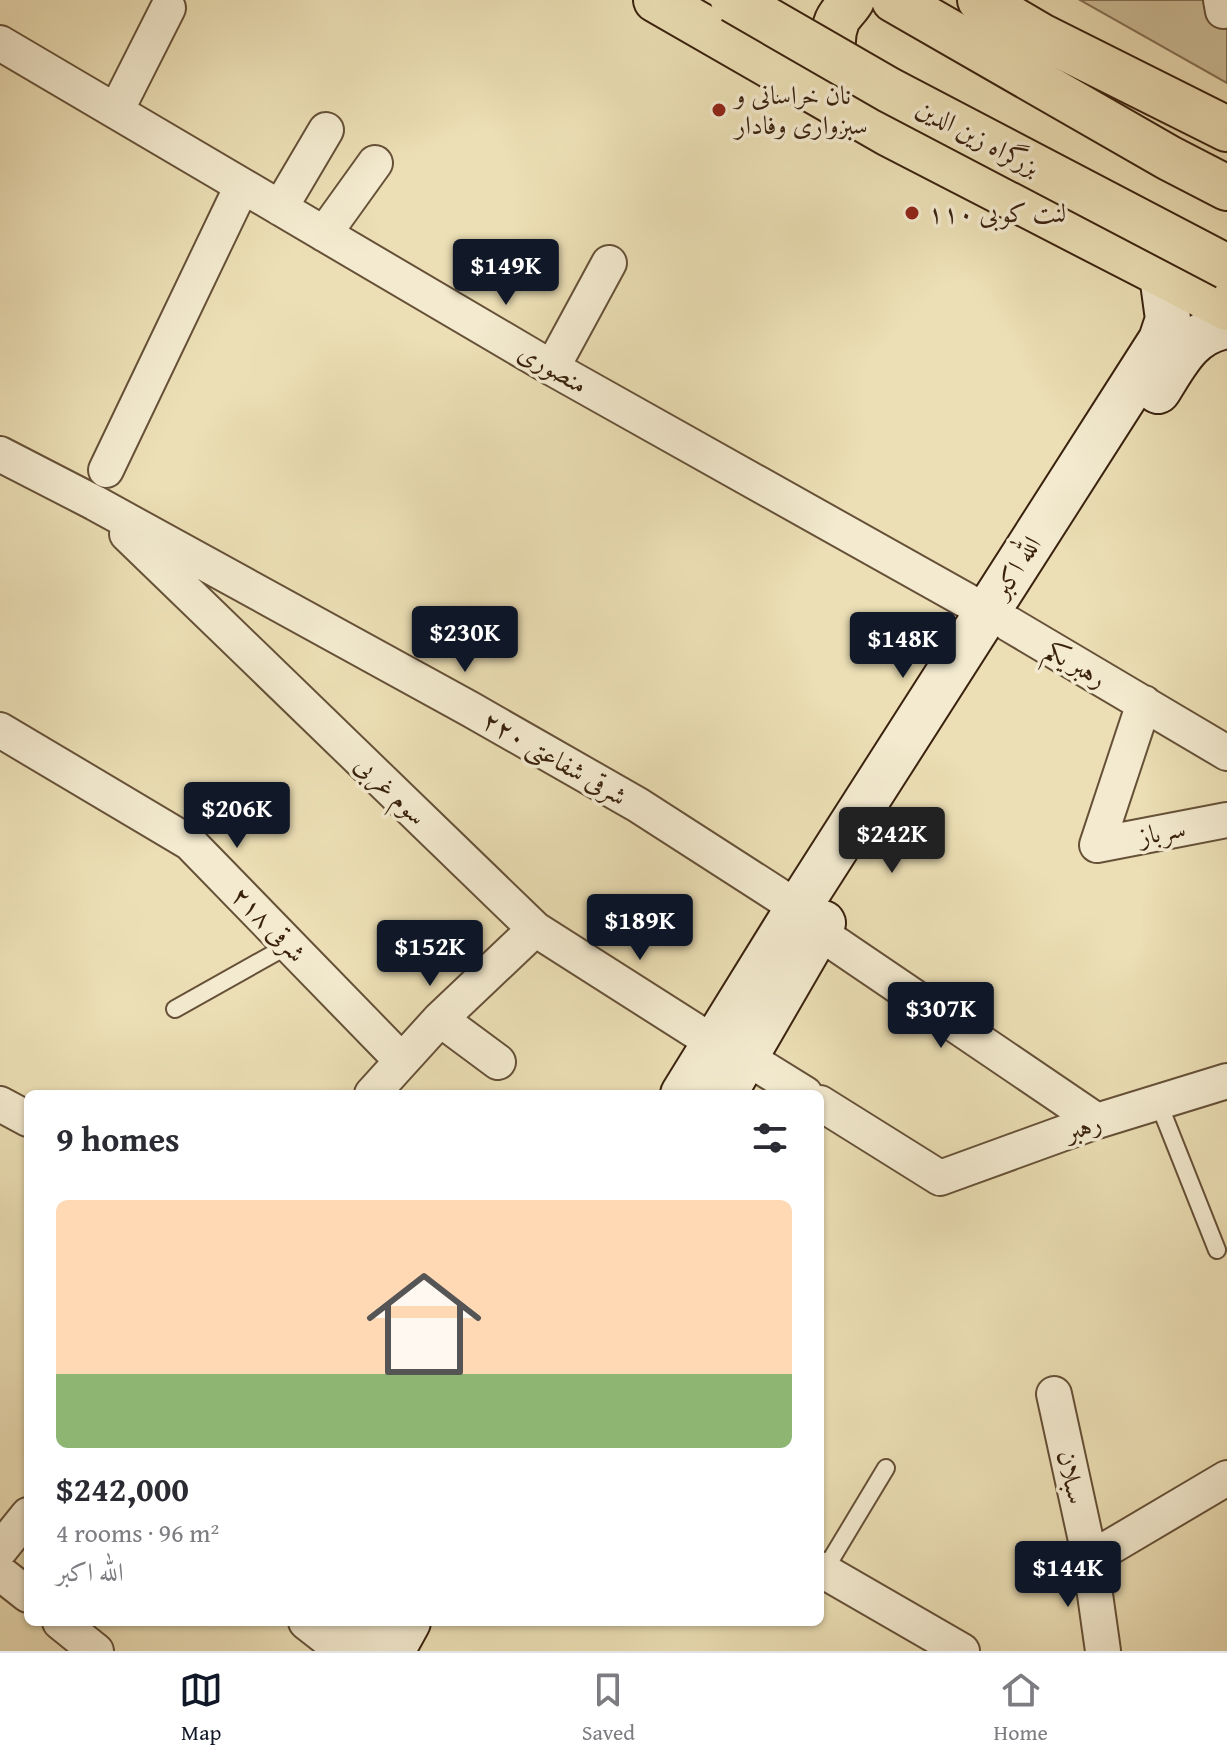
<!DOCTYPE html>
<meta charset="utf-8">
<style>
body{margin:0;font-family:"Gentium Book Plus",Amiri,serif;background:#f2f2f3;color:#2b2b33;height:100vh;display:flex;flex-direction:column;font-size:30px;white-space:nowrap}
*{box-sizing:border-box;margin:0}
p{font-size:26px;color:#7c7c81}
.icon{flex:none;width:44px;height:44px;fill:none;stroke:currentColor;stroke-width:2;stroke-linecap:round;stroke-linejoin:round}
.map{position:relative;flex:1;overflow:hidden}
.side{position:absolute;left:24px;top:1090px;width:800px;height:536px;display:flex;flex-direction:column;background:#fff;border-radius:12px;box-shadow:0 2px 6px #0004}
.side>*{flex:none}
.price{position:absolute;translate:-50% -68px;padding:0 18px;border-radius:8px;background:#111827;color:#fff;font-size:26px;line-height:52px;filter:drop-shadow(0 2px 4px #0008)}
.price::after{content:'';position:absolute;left:50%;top:48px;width:24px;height:18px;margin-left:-12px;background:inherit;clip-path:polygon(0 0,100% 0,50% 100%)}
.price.on{background:#222;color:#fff}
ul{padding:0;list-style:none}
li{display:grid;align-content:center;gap:16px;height:424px;padding:0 32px}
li+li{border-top:2px solid #e1e1e2}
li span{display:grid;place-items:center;height:248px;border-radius:12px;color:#555}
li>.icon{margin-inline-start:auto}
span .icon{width:144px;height:144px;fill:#fffc;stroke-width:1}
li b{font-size:34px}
h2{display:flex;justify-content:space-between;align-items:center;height:96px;padding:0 32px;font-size:34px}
.dock{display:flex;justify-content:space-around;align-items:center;height:112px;border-top:2px solid #e1e1e2;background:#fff;font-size:22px;color:#7c7c81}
.dock a{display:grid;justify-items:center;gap:4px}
.dock .on{color:#111827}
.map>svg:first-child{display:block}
</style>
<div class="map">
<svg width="1227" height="1651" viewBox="0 0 1227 1651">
<rect width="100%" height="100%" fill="#ecdfb5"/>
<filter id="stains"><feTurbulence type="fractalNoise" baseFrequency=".0025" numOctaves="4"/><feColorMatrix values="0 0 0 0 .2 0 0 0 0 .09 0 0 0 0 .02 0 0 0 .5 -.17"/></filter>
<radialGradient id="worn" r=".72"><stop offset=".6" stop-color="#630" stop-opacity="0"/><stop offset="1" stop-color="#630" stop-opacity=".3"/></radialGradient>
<!-- green -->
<path fill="#cebf99" stroke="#847054" stroke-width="2" d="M 1080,0 L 1210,0 L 1227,14 L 1227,83 Z"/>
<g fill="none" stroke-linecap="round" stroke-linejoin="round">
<defs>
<path id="lane" d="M 175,1009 L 289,945
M 1159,1104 L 1217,1250
M 824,1571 L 886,1468"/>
<path id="street" d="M 1221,0 L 1223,11
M 0,43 L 552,368 L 987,612
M 116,111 L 168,8
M 280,208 L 326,130
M 324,234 L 375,163
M 552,368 L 609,263
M 0,454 L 95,503 L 470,709 L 638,805 L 798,908
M 106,470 L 242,186
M 127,534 L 535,929 L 714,1043
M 1009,624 L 1227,753
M 1144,703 L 1097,845 L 1227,820
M 0,730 L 190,843 L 402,1061
M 817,931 L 1097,1121
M 440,1019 L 498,1062
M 747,1058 L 805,1094
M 372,1094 L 440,1019 L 535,929
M 820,1103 L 940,1178 L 1097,1121 L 1227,1081
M 0,1104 L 28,1119
M 1054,1394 L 1090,1559 L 1103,1651
M 0,1550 L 28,1515
M 1090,1559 L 1227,1478
M 820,1569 L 962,1651
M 0,1573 L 28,1595
M 60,1622 L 96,1651
M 306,1622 L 343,1651"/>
<path id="secondary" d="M 1158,391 C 1177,361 1190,332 1227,326
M 683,1094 L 798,908 L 1161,340 L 1168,319 L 1162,275
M 724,1094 L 823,923
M 349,1651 L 366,1622
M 392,1651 L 408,1622"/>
<path id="primary" d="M 656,0 L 889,134 L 1227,308
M 980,0 L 1041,36 L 1227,129
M 846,89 C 835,70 828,43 837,21 C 840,14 848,7 852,0"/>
<path id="highway" d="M 894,0 L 1169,158 L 1227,188"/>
</defs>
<!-- lane casing -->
<use href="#lane" stroke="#665138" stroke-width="20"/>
<!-- street casing -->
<use href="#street" stroke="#665138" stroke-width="38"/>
<!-- secondary casing -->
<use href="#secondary" stroke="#3a220f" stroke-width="48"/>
<!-- primary casing -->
<use href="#primary" stroke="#3a220f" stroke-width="48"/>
<!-- highway casing -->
<use href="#highway" stroke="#3a220f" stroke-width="48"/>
<!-- lane -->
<use href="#lane" stroke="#f3eacf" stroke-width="16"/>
<!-- street -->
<use href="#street" stroke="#f3eacf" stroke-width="34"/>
<!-- secondary -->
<use href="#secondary" stroke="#f3eacf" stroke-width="44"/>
<!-- primary -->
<use href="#primary" stroke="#ecdfb5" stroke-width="44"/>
<!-- highway -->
<use href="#highway" stroke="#ecdfb5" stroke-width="44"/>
<defs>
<path id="highway-bridge" d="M 733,0 L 889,90 L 1227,267"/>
</defs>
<!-- highway-bridge casing -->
<use href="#highway-bridge" stroke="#3a220f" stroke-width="48" stroke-linecap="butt"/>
<!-- highway-bridge -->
<use href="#highway-bridge" stroke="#ecdfb5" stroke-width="44"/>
</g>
<!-- markers -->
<g fill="#8f2418" stroke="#f3eacf" stroke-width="3">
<circle cx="719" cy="110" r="8"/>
<circle cx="912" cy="213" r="8"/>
</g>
<g text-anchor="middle" stroke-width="7" stroke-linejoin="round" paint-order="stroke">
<!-- poi labels -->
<g font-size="26" fill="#3a220f" stroke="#f3eacf" text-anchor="start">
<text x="735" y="104">نان خراسانی و<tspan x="735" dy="30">سبزواری وفادار</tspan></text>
<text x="928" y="222">لنت کوبی ۱۱۰</text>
</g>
<!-- street labels -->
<g font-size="26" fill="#3a220f" stroke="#f3eacf">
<text transform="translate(978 137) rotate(28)" y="9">بزرگراه زین الدین</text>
<text transform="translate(553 368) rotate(30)" y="9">منصوری</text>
<text transform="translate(1016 567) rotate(-57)" y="9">الله اکبر</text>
<text transform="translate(1076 664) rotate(30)" y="9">رهبر یکم</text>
<text transform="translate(555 758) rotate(30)" y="9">۲۲۰ شرقی شفاعتی</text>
<text transform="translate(391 790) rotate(44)" y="9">سوم غربی</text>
<text transform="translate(1162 832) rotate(-11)" y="9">سرباز</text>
<text transform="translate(269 924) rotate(46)" y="9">۲۱۸ شرقی</text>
<text transform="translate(1083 1127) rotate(-19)" y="9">رهبر</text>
<text transform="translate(1072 1477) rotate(77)" y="9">سبلان</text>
</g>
</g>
<rect width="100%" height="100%" filter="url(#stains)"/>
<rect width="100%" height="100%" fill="url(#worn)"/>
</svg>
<b class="price" style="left:506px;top:307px">$149K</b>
<b class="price" style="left:465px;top:674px">$230K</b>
<b class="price" style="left:903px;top:680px">$148K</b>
<b class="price" style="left:237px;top:850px">$206K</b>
<b class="price on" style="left:892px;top:875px">$242K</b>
<b class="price" style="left:640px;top:962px">$189K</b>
<b class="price" style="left:430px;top:988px">$152K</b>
<b class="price" style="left:941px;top:1050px">$307K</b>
<b class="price" style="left:1068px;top:1609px">$144K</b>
<section class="side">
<h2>9 homes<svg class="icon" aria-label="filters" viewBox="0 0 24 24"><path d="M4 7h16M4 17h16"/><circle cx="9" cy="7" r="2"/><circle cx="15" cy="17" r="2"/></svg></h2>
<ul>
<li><span style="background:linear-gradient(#ffd9b3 70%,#8fb573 0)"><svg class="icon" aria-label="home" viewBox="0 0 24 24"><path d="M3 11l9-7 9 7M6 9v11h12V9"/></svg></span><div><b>$242,000</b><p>4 rooms · 96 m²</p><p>الله اکبر</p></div></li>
</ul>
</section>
</div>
<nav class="dock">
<a class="on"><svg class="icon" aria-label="map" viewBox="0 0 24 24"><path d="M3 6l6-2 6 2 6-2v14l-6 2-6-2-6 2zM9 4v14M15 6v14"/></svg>Map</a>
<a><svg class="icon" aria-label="saved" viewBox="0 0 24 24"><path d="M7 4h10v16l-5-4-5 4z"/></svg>Saved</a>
<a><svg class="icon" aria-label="home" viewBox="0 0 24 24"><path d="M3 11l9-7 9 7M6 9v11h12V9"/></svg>Home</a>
</nav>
